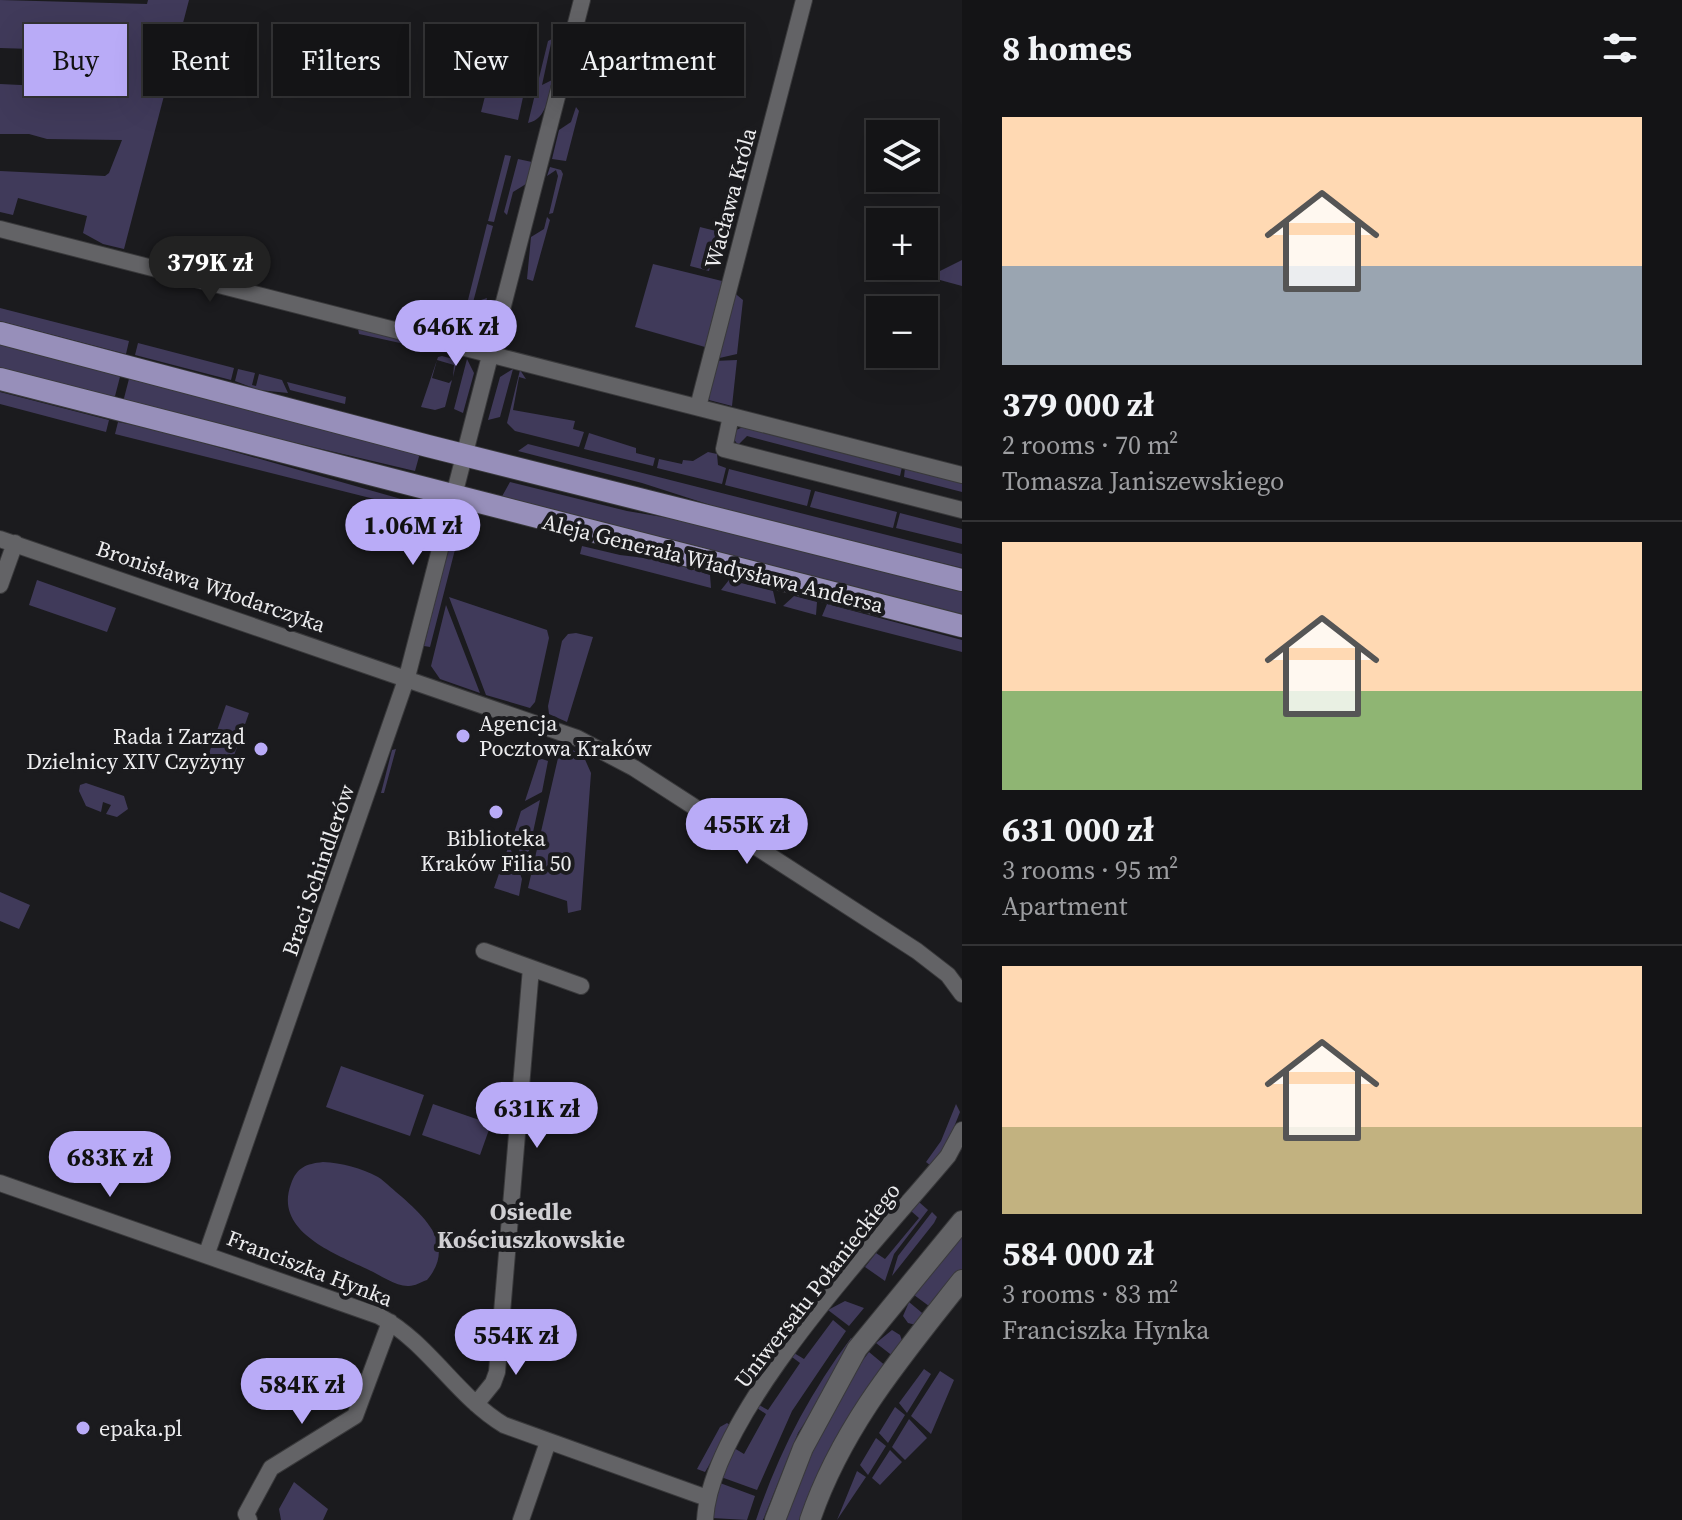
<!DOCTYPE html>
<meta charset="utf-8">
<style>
body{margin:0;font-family:"Source Serif 4",serif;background:#1d1d1f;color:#f1f3f6;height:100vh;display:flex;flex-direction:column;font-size:30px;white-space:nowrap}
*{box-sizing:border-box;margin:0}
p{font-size:26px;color:#9d9ea1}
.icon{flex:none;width:44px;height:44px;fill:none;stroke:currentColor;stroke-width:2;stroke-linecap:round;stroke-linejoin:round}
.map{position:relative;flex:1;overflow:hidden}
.details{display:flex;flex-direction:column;background:#141416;width:720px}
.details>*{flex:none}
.guide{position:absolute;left:24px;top:24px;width:760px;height:72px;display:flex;gap:16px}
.fabs{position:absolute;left:866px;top:120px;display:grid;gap:16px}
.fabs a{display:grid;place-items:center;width:72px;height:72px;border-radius:0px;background:#141416;box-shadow:0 8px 32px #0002,0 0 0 2px #333335;font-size:40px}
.price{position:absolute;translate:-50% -68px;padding:0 18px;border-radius:28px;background:#b9abf7;color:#111;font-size:26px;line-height:52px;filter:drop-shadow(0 2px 4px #0008)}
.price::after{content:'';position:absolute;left:50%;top:48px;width:24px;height:18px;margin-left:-12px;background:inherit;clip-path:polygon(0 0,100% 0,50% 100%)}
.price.on{background:#222;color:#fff}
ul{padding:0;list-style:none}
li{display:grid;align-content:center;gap:16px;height:424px;padding:0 40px}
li+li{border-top:2px solid #333335}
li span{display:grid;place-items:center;height:248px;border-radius:0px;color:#555}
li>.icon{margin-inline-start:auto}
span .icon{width:144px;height:144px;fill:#fffc;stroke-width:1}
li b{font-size:34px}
h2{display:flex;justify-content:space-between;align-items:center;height:96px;padding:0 40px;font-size:34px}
.tag{padding:0 28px;border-radius:0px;background:#141416;box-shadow:0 8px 32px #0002,0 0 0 2px #333335;font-size:28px;line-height:72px}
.tag.on{background:#b9abf7;color:#111}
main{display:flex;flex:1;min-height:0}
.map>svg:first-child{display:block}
</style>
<main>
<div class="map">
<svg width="962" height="1520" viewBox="0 0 962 1520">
<rect width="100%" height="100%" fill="#1b1b1e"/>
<!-- green -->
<path fill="#403a5a" d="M 0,0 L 147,4 L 148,0 L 189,0 L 124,249 L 103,244 L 83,233 L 87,216 L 18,198 L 13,215 L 0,212 L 0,171 L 105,176 L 109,173 L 122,140 L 47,139 L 29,134 L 0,134 L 0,84 L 126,90 L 127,52 L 0,48 Z
M 552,39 L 542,85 L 552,80 C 548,97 547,119 528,123 L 548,41 Z
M 532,56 L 518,120 L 481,112 L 495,57 Z
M 576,107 L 579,111 L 566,161 L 552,159 L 559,130 L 571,122 Z
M 505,155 L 511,156 L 494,222 L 488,221 Z
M 518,159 L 532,162 L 526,184 L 513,192 L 507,215 L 504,212 Z
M 550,167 L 561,170 L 563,174 L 553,213 L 549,214 L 558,176 L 556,170 L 547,176 Z
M 547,217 L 550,220 L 533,281 L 527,279 L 531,237 L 544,229 Z
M 487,224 L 493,226 L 464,337 L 452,334 L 451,323 L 463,320 Z
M 700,227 L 720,232 L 709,271 L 690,266 Z
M 962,260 L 962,286 L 929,277 L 930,276 Z
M 653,264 L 722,281 L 705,347 L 635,327 Z
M 732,291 L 743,300 L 737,354 L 715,359 Z
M 487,298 L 484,314 L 493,309 C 488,323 487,339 470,343 L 481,300 Z
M 0,308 L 129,341 L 126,354 L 0,321 Z
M 358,329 L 421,344 L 423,348 L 359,334 Z
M 0,342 L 121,373 L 114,400 L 0,370 Z
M 138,343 L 234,368 L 231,380 L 135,355 Z
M 442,356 L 457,360 L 453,377 L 454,365 L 437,360 L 432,378 L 449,383 L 452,380 L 445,407 L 435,410 L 421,407 L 438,357 Z
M 467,359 L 474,373 L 463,413 L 454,409 Z
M 737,360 L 732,406 L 709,400 L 714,361 Z
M 238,369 L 255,373 L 252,385 L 256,386 L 259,374 L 282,380 L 288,393 L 259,390 L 235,381 Z
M 513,369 L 500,417 L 488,420 L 500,377 Z
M 520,370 L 526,379 L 519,377 L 513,410 L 575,421 L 573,429 L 584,432 L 579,447 L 515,431 L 507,423 Z
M 130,375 L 420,453 L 415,471 L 123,402 Z
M 287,382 L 346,397 L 345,404 L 290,390 Z
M 0,392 L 109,420 L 106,432 L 0,404 Z
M 118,422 L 154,429 L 408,501 L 406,507 L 115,434 Z
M 743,427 L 902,467 L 900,476 L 747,436 L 738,445 L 733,438 L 736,430 Z
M 589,433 L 636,448 L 636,453 L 655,458 L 653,466 L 584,449 Z
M 528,444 L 962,554 L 962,568 L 729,511 L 642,483 L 518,451 Z
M 708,452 L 717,454 L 718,465 L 726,468 L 722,484 L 657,468 L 659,459 L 682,464 L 683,460 L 693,461 Z
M 905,468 L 962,483 L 962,492 L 904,477 Z
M 729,469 L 811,490 L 807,506 L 725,485 Z
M 510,482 L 627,511 L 704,524 L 962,588 L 962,617 L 500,500 Z
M 815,491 L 897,512 L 893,528 L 810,507 Z
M 900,513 L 962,529 L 962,544 L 896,528 Z
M 453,530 L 459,534 L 430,647 L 424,646 Z
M 582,546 L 620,555 L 662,560 L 710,575 L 711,588 L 580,554 Z
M 37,580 L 116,608 L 107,632 L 29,605 Z
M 729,580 L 773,591 L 776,604 L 721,590 Z
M 794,596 L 817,602 L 816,615 L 783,606 Z
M 449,597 L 547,630 L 549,638 L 535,702 L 530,708 L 486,695 Z
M 827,604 L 962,640 L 962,652 L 822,616 Z
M 446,605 L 480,693 L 440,679 L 431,666 Z
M 576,633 L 593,637 L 567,722 L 549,714 L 548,706 L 562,641 L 568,634 Z
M 226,705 L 249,713 L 230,767 L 207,759 Z
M 564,746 L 583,755 L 591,773 L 581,910 L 568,913 L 567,901 L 528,888 L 558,758 Z
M 396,749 L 384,793 L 381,793 L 392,750 Z
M 539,758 L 548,761 L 542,792 L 525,801 Z
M 86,783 L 124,796 L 128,809 L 117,817 L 106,814 L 111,805 L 103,802 L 101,812 L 86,806 L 79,791 L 80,785 Z
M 540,800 L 525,869 L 514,833 L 521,811 Z
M 509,845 L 522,879 L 519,896 L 494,888 Z
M 0,892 L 30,905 L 19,929 L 0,921 Z
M 341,1066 L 424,1095 L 410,1136 L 326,1107 Z
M 433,1104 L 491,1124 L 480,1155 L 422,1135 Z
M 956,1104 L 960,1112 L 946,1147 L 931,1166 L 926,1162 L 941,1141 Z
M 323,1162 C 342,1163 361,1168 378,1177 C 386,1182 394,1191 402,1197 C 428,1220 455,1247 427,1280 C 421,1282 415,1286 409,1286 C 397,1287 380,1275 369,1270 C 336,1254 273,1232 291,1184 C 297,1167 306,1164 323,1162 Z
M 919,1202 L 928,1210 L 894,1254 L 885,1281 L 865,1267 L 876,1253 L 885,1259 L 919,1218 L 911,1211 Z
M 932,1212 L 937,1217 L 934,1223 L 892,1276 L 898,1256 Z
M 962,1234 L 962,1273 L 933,1309 L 914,1295 Z
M 845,1301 L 864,1308 L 849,1326 L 828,1310 Z
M 909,1302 L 927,1317 L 916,1325 L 908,1323 L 903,1316 Z
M 833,1320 L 846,1331 L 792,1411 L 757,1490 L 721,1477 L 734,1448 L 744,1454 L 766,1414 L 757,1408 L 759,1405 L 768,1410 L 800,1363 L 792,1357 L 794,1353 L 804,1359 Z
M 892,1330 L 900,1335 L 903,1343 L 894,1357 L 876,1343 Z
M 851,1338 L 857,1342 L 798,1433 L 763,1520 L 756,1520 C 778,1454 809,1394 851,1338 Z
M 869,1352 L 887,1367 L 805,1520 L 780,1520 C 800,1462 832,1401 869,1352 Z
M 924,1369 L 931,1374 L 907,1413 L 899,1403 Z
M 940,1371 L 954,1380 L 931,1434 L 911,1416 Z
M 895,1407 L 905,1415 L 888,1443 L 879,1433 Z
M 909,1419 L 927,1438 L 905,1460 L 892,1447 Z
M 727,1423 L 730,1425 L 708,1467 L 705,1472 L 697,1469 L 720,1427 Z
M 876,1438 L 886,1446 L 868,1475 L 860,1465 Z
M 890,1450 L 902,1462 L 880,1485 L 872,1478 Z
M 857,1471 L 866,1477 L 837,1520 Z
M 294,1482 L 328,1509 L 323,1520 L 281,1520 L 279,1509 Z
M 720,1483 L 755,1496 L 747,1520 L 712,1518 Z"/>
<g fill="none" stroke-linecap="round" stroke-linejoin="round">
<defs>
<path id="minor" d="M 0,229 L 962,475
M 698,407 L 804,0
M 731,416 L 724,449 L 962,510
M 0,539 L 577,738 L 634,768 L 917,951 L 948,975 L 962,994
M 0,585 L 15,543
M 484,951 L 581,986
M 0,1183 L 379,1316 C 429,1343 456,1396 504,1425 L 707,1498
M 207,1253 L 407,677 L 582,0
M 476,1404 L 493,1383 L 497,1372 L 531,968
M 249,1520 L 246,1514 L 271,1468 L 355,1416 L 390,1322
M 521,1520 L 548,1442
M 705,1520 C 711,1413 878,1240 948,1156 L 962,1130"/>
<path id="tertiary" d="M 775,1520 L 803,1448 L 857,1349 L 962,1221
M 810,1520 C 842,1426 902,1356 962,1280"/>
<path id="primary" d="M 0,333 L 428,446 L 962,580
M 0,379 L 962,626"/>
</defs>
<!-- minor casing -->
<use href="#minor" stroke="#39393b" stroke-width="18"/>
<!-- tertiary casing -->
<use href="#tertiary" stroke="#39393b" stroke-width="22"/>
<!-- primary casing -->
<use href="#primary" stroke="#39393b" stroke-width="24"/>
<!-- minor -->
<use href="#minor" stroke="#636366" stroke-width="16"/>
<!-- tertiary -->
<use href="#tertiary" stroke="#636366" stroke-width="20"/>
<!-- primary -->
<use href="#primary" stroke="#978fba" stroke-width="22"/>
</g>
<!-- markers -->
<g fill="#b9abf7" stroke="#1b1b1e" stroke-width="3">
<circle cx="463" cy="736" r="8"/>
<circle cx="261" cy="749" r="8"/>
<circle cx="496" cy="812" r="8"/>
<circle cx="83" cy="1428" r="8"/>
</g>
<g text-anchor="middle" stroke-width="8" stroke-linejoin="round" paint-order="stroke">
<!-- street labels -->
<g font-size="22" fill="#ececee" stroke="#1b1b1e">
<text transform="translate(730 198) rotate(-75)" y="8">Wacława Króla</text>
<text transform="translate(713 563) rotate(14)" y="8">Aleja Generała Władysława Andersa</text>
<text transform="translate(211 586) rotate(19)" y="8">Bronisława Włodarczyka</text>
<text transform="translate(318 870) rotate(-71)" y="8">Braci Schindlerów</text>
<text transform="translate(310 1268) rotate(21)" y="8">Franciszka Hynka</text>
<text transform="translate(817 1285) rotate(-52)" y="8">Uniwersału Połanieckiego</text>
</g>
<!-- poi labels -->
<g font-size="22" fill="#ececee" stroke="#1b1b1e" text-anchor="start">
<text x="479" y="731">Agencja<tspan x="479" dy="25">Pocztowa Kraków</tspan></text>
<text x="245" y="744" text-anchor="end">Rada i Zarząd<tspan x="245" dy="25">Dzielnicy XIV Czyżyny</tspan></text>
<text x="496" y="846" text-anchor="middle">Biblioteka<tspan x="496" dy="25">Kraków Filia 50</tspan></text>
<text x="99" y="1436">epaka.pl</text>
</g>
<!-- neighbourhood labels -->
<g font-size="24" font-weight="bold" fill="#d0cfd3" stroke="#1b1b1e">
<text x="531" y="1220">Osiedle<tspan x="531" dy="28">Kościuszkowskie</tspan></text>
</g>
</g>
</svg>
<div class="fabs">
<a><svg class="icon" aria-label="layers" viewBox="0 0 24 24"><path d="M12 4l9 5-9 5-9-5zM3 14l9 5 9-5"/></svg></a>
<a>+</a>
<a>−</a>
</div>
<b class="price on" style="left:210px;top:304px">379K zł</b>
<b class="price" style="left:456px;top:368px">646K zł</b>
<b class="price" style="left:413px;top:567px">1.06M zł</b>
<b class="price" style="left:747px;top:866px">455K zł</b>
<b class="price" style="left:537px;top:1150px">631K zł</b>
<b class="price" style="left:110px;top:1199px">683K zł</b>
<b class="price" style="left:516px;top:1377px">554K zł</b>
<b class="price" style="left:302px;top:1426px">584K zł</b>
<div class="guide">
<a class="tag on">Buy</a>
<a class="tag">Rent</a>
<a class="tag">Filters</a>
<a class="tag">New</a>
<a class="tag">Apartment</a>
</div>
</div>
<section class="details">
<h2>8 homes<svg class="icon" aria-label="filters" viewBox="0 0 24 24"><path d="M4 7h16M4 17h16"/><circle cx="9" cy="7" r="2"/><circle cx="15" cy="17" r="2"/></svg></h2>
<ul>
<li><span style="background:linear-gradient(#ffd9b3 60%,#9aa5b1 0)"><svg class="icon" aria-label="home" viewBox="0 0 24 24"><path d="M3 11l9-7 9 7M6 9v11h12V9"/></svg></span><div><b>379 000 zł</b><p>2 rooms · 70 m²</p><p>Tomasza Janiszewskiego</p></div></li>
<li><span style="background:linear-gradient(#ffd9b3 60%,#8fb573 0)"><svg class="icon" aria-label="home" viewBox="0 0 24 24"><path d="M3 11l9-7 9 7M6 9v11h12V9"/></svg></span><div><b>631 000 zł</b><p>3 rooms · 95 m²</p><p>Apartment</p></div></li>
<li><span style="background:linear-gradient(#ffd9b3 65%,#c2b280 0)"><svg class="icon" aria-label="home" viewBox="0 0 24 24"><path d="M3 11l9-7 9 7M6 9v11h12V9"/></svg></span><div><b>584 000 zł</b><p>3 rooms · 83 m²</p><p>Franciszka Hynka</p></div></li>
</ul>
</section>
</main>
